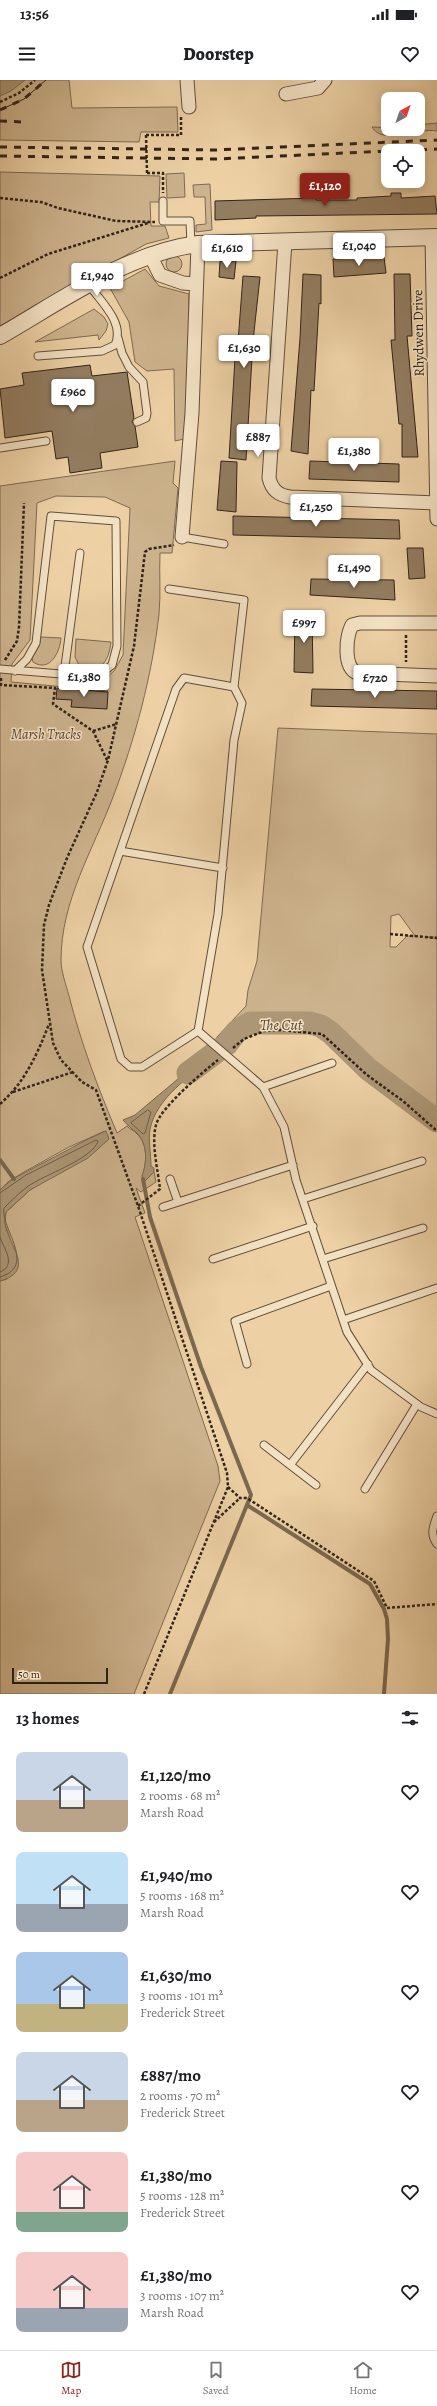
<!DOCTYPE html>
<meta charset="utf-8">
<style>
body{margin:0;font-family:Alegreya,serif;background:#f6f6f6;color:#202124;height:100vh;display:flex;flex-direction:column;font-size:15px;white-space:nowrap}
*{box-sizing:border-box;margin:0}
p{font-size:13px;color:#757577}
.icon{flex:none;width:22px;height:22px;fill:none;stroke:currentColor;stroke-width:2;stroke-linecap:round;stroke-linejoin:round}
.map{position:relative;height:1614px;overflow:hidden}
.side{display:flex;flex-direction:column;background:#fff;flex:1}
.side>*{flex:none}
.needle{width:26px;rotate:40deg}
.controls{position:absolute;left:381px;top:12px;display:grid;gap:8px}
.controls a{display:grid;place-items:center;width:44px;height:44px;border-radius:8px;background:#fff;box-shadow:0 2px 10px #0003;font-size:20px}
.scale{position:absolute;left:12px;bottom:10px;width:96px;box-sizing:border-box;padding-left:4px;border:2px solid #312218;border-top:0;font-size:11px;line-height:14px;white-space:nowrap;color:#312218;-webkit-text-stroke:3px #f3e1c4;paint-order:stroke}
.price{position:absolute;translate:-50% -34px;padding:0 9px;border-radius:4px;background:#fff;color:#222;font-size:13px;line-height:26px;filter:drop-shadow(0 1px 2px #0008)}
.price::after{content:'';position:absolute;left:50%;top:24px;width:12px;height:9px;margin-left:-6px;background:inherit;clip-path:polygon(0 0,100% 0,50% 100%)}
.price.on{background:#8f2418;color:#fff}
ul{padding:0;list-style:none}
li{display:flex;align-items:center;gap:12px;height:100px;padding:0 16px}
li span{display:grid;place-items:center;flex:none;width:112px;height:80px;border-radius:8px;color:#555}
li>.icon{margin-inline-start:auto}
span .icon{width:48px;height:48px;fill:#fffc;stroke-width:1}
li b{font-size:17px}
h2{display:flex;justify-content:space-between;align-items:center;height:48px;padding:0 16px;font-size:17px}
.status{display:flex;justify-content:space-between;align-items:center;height:28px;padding:0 20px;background:#fff;direction:ltr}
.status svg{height:11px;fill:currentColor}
header{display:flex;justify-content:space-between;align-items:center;height:52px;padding:0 16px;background:#fff;font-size:18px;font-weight:800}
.tabs{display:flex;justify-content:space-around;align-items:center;height:56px;border-top:1px solid #e0e0e0;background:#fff;font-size:11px;color:#757577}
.tabs a{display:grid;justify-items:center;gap:2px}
.tabs .on{color:#8f2418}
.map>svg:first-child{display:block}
</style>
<div class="status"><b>13:56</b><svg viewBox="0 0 49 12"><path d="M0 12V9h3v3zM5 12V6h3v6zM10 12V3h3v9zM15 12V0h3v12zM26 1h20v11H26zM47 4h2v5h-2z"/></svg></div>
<header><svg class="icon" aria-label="menu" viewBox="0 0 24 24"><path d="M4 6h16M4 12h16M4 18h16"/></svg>Doorstep<svg class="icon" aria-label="heart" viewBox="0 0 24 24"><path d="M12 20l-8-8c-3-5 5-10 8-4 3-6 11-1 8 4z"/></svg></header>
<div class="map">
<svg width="437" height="1614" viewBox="0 0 437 1614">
<rect width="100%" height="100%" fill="#edd1a5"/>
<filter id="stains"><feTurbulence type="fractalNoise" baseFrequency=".005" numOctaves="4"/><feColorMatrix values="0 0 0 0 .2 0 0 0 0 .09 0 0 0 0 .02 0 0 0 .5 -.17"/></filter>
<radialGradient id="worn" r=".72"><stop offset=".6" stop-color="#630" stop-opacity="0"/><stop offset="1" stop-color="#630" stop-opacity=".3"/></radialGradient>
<!-- green -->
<path fill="#cdb38d" stroke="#7f6a52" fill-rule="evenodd" d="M 0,0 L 69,0 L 72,28 L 177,27 L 178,52 L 141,52 L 139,62 L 0,60 Z
M 437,43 L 437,51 C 417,47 383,66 372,47 L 418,49 L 418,45 Z
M 0,92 L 160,96 L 159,122 L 150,122 L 151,146 L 165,146 L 169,158 L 146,164 L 0,246 Z
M 184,93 L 185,117 L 167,118 L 166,94 Z
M 210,104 L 212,150 L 196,152 L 196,145 L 206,144 L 205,117 L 194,117 L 193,105 Z
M166 184a8 8 0 1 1 16 0a8 8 0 1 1-16 0Z
M 145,189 L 159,206 L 189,214 L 188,299 L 184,359 L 175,361 L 174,289 L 147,291 L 135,282 L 129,242 L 110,208 Z
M 94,229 L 104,237 L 108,244 L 106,251 L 99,260 L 98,255 L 35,262 Z
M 175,381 L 173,403 L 178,408 L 172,473 L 160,473 C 159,493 161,514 159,534 C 152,596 135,659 113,717 C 93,770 61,821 61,880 C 61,891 66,905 69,916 C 81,963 98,1008 117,1053 L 127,1046 C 130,1050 134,1050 137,1054 C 148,1064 147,1083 142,1096 L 145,1101 L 154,1092 L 156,1102 L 141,1112 L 136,1108 L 145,1133 L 135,1137 L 218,1386 L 220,1401 L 134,1614 L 0,1614 L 0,1201 L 7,1199 L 10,1158 L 5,1144 L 6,1132 L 30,1110 L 108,1059 L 105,1051 L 69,1067 L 24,1092 L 9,1101 L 0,1110 L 0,406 ZM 56,416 L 105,417 L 130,428 L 123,575 L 114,591 L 100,603 L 108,611 L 11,602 L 12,584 L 30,560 L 37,423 Z
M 41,557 L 61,558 C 60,572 50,593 33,582 L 32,578 L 39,566 Z
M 76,559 L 111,562 C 109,581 100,596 79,585 L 75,577 Z
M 278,648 L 437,654 L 437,857 L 428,857 L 437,859 L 437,1035 L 374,986 L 332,948 L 317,940 L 255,938 L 239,944 L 221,963 L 216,958 L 246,926 L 248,910 L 257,881 ZM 399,834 L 415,856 L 407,856 L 396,867 L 390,867 L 391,836 Z"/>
<!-- water -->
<path fill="#ad9675" stroke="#7b6850" d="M 0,0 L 25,0 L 11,11 L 0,16 Z
M 210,972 L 213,976 C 190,997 157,1017 150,1049 C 148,1060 151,1074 151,1086 L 154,1088 L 154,1092 L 145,1101 L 142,1096 C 147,1083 148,1064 137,1053 C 132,1049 128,1046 123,1040 L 135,1035 Z
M 106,1051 L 109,1059 L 88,1078 L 30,1110 L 6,1132 C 5,1136 4,1141 5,1144 C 9,1166 36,1191 0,1201 L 0,1110 C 11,1099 24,1093 39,1085 C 61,1074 82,1061 106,1051 Z"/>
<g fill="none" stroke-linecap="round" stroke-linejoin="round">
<!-- shore -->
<path stroke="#6f5c46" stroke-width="1" d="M 148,1030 L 151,1032 L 145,1053 L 143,1054 L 131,1043 Z
M 0,1113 L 26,1095 L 96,1060 L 98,1061 C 93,1079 43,1095 27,1107 C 19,1113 11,1121 4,1128 C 0,1148 38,1186 0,1197
M 0,1157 C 4,1169 17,1185 0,1192"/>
<!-- stream -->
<path stroke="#7b6850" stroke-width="4" d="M 0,1080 L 14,1099
M 143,1099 L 150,1137 L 201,1287 L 251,1415 L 170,1614
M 247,1425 L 370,1504 L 384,1529 L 387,1539 L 388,1559 L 384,1614"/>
<!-- river -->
<path stroke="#ad9675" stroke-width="23" d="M 188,993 L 227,964 L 237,951 L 250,943 L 310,943 L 321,946 L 331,953 L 368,989 L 437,1041"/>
</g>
<!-- building -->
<path fill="#937d61" stroke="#312218" d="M 391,113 L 401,113 L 401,118 L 435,116 L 437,134 L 256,136 L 256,138 L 215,140 L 215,121 L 316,118 L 316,120 L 357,120 L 357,118 L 391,116 Z
M 384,177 L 386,193 L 334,197 L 333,179 Z
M 220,181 L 236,181 L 234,199 L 219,197 Z
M 303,194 L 321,195 L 321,224 L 319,223 L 314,311 L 311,310 L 308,374 L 291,371 L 300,258 Z
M 394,194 L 410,194 L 412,256 L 407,256 L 418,377 L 402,377 L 402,344 L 399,344 L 391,260 L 395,260 Z
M 243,196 L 260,197 L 253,261 L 246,380 L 229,378 L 236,262 L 238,262 Z
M 90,285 L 92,296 L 127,292 L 134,338 L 132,342 L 135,346 L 138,367 L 100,373 L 102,388 L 70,393 L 68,377 L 56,379 L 52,351 L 5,358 L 0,309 L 24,305 L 22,293 Z
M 221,381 L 237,382 L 236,432 L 217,430 Z
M 310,381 L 399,384 L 399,402 L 309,399 Z
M 233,436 L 399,440 L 400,459 L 233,455 Z
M 407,468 L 423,468 L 425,498 L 409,499 Z
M 311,499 L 394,500 L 395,520 L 310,515 Z
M 295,535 L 312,535 L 313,593 L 294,592 Z
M 57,608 L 108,612 L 107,629 L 71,627 L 72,620 L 56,619 Z
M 312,609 L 437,611 L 437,629 L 311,626 Z"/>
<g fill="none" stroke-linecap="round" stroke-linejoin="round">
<defs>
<path id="service" d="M 163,121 L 163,141 L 190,141 L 191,165
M 118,258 L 122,273 L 129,287 L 143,302 L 147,333 L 146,338 L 137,342
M 38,276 L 102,271 L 115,265 C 125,243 102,223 89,205
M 0,368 L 46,361
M 182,457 L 224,464
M 169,509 L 244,520 L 234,607
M 0,589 L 97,597 L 112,585 L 117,566 L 116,441 L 51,436 L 36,563 L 27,579 L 15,591
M 64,594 L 80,473
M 120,771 L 223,788
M 198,951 L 142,987 L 130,987 L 121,979 L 87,867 L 176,609 L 184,598 L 234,607 L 242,623 L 234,660 L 218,834 L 198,951 L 263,1007 L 284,1047 L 296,1100 L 347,1252 L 371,1290 L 421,1327 L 437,1334
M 263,1007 L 332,983
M 170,1099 L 178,1122
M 303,1119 L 422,1081
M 163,1127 L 293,1085
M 213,1179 L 313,1146
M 323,1179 L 423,1148
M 343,1240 L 437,1208
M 247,1284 L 235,1241 L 331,1206
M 264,1365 L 316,1405
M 290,1385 L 368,1284
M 365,1409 L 417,1324
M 437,1436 C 433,1447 430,1454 437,1464"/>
<path id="minor" d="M 187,0 L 189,27
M 286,14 L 318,8 L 325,0
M 432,157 L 437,439
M 285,162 L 269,398 C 272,410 278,415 290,417 L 437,423
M 150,175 L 160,195 L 183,203 L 196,204
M 182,457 L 192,333 L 198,164
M 437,543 L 360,543 L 352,545 C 346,557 343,587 357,593 L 437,596"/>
<path id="tertiary" d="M 0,256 C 61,221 127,173 198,164 L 437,157"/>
</defs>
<!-- service casing -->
<use href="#service" stroke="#604e3b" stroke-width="9"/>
<!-- minor casing -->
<use href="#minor" stroke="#604e3b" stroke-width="15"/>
<!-- tertiary casing -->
<use href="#tertiary" stroke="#604e3b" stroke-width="18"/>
<!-- path -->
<path stroke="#312218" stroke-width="2.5" stroke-dasharray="3 2" stroke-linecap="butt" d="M 0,22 L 19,13 L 35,0
M 146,55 L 181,55 L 181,35
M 147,93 L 163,93 L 163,113
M 0,118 L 41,122 L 58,128 L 116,141 L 155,142
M 0,198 L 48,174 L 148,143
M 406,555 L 406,582
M 5,580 L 17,561 L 19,547 L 24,423
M 1,598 L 1,605 L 55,608 L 53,624 L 93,651 L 107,680
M 93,651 L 117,644
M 390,854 L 437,858
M 233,968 L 244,959 L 264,951 L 281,950 L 322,954 L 367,995 L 403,1021 L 437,1051
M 13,1012 L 73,992
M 0,1024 C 25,1002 37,975 49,944
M 138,1126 L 160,1109 C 158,1090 151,1064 156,1045 C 160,1028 204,991 218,980
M 228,1407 L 240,1418 L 247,1418 L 374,1501 L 387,1528 L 437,1524
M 214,1442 L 240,1418
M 144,1614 L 228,1407 L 227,1393 L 138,1126 L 96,1010 L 82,1002 L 61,980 L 53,963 L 42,890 L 44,845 L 49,825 L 67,778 L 97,712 L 108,680 L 134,566 L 145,472 L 149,469 L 174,465"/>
<!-- service -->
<use href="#service" stroke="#f3e1c4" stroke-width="7"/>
<!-- minor -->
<use href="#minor" stroke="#f3e1c4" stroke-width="13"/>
<!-- tertiary -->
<use href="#tertiary" stroke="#f3e1c4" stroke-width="16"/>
<!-- tram -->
<path stroke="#312218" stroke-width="1" d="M 0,30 L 24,19 L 46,0"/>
<!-- rail -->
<path stroke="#312218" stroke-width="3" stroke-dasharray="7 7" stroke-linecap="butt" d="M 0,30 L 24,19 L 46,0
M 0,41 L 23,42
M 0,67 L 215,70 L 437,60
M 392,71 L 437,69
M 0,76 L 216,79 L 388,71"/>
<!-- path-bridge -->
<path stroke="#312218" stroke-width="2.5" stroke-dasharray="3 2" stroke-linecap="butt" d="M 146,55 L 147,93"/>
</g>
<g text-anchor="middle" stroke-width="3" stroke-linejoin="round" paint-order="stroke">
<!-- street labels -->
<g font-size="14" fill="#312218" stroke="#f3e1c4">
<text transform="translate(418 253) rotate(-91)" y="5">Rhydwen Drive</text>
</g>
<!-- park labels -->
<g font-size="14" font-style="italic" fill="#584635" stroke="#f3e1c4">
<text x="46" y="659">Marsh Tracks</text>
</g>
<!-- water labels -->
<g font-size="15" font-style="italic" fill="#564534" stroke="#f3e1c4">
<text x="281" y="950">The Cut</text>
</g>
</g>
<rect width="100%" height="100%" filter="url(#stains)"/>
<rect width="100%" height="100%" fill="url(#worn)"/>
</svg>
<div class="controls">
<a><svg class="needle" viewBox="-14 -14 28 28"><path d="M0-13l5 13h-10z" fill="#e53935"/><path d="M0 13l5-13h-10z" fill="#757577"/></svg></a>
<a><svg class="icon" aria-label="locate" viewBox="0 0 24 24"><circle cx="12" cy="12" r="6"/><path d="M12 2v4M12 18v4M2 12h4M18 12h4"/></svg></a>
</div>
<div class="scale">50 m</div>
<b class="price on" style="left:325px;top:127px">£1,120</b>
<b class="price" style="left:359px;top:187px">£1,040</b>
<b class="price" style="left:227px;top:189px">£1,610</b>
<b class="price" style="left:97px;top:217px">£1,940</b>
<b class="price" style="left:244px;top:289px">£1,630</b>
<b class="price" style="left:73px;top:333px">£960</b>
<b class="price" style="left:258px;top:378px">£887</b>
<b class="price" style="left:354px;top:392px">£1,380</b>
<b class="price" style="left:316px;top:448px">£1,250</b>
<b class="price" style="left:354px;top:509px">£1,490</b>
<b class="price" style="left:304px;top:564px">£997</b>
<b class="price" style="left:84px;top:618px">£1,380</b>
<b class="price" style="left:375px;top:619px">£720</b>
</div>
<section class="side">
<h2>13 homes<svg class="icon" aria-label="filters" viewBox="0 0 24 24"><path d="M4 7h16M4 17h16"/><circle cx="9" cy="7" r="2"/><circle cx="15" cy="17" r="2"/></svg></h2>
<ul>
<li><span style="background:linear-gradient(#c9d6e8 60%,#b9a48a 0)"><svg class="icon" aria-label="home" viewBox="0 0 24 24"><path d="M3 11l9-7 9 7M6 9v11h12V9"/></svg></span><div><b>£1,120/mo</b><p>2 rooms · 68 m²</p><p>Marsh Road</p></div><svg class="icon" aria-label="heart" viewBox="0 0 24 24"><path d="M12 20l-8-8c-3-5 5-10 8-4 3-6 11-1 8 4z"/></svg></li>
<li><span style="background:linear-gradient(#bfe0f5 65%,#9aa5b1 0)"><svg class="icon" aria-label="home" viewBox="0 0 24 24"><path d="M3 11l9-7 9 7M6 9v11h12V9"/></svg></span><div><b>£1,940/mo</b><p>5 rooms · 168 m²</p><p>Marsh Road</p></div><svg class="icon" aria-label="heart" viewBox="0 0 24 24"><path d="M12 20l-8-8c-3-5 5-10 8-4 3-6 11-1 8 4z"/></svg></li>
<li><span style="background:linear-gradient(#a9c7e8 65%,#c2b280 0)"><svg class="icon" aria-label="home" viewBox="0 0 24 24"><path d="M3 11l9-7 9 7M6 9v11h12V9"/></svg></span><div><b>£1,630/mo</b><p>3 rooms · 101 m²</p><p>Frederick Street</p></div><svg class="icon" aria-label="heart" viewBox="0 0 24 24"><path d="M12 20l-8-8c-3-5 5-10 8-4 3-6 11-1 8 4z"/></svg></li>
<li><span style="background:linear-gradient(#c9d6e8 60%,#b9a48a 0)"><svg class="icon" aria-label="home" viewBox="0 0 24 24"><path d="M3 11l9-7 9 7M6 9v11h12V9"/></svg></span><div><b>£887/mo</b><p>2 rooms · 70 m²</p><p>Frederick Street</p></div><svg class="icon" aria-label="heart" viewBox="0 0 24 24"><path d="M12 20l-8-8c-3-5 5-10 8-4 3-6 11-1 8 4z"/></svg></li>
<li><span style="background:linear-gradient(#f6c9c9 75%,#7fa58c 0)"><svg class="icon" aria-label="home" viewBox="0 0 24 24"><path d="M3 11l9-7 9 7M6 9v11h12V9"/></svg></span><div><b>£1,380/mo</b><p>5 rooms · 128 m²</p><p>Frederick Street</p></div><svg class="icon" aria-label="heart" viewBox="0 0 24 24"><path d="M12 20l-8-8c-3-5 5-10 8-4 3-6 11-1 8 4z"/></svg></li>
<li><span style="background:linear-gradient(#f6c9c9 70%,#9aa5b1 0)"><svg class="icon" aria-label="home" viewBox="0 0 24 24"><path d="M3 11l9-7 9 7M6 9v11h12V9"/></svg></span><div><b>£1,380/mo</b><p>3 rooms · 107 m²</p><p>Marsh Road</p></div><svg class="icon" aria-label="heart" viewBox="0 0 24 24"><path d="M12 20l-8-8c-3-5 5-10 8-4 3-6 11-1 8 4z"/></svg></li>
</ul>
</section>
<nav class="tabs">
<a class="on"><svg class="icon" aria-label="map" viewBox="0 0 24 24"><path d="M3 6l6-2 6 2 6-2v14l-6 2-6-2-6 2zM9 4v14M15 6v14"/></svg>Map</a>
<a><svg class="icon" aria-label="saved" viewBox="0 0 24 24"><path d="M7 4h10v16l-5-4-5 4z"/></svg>Saved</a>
<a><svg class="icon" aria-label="home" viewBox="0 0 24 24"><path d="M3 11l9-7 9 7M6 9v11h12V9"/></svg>Home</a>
</nav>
